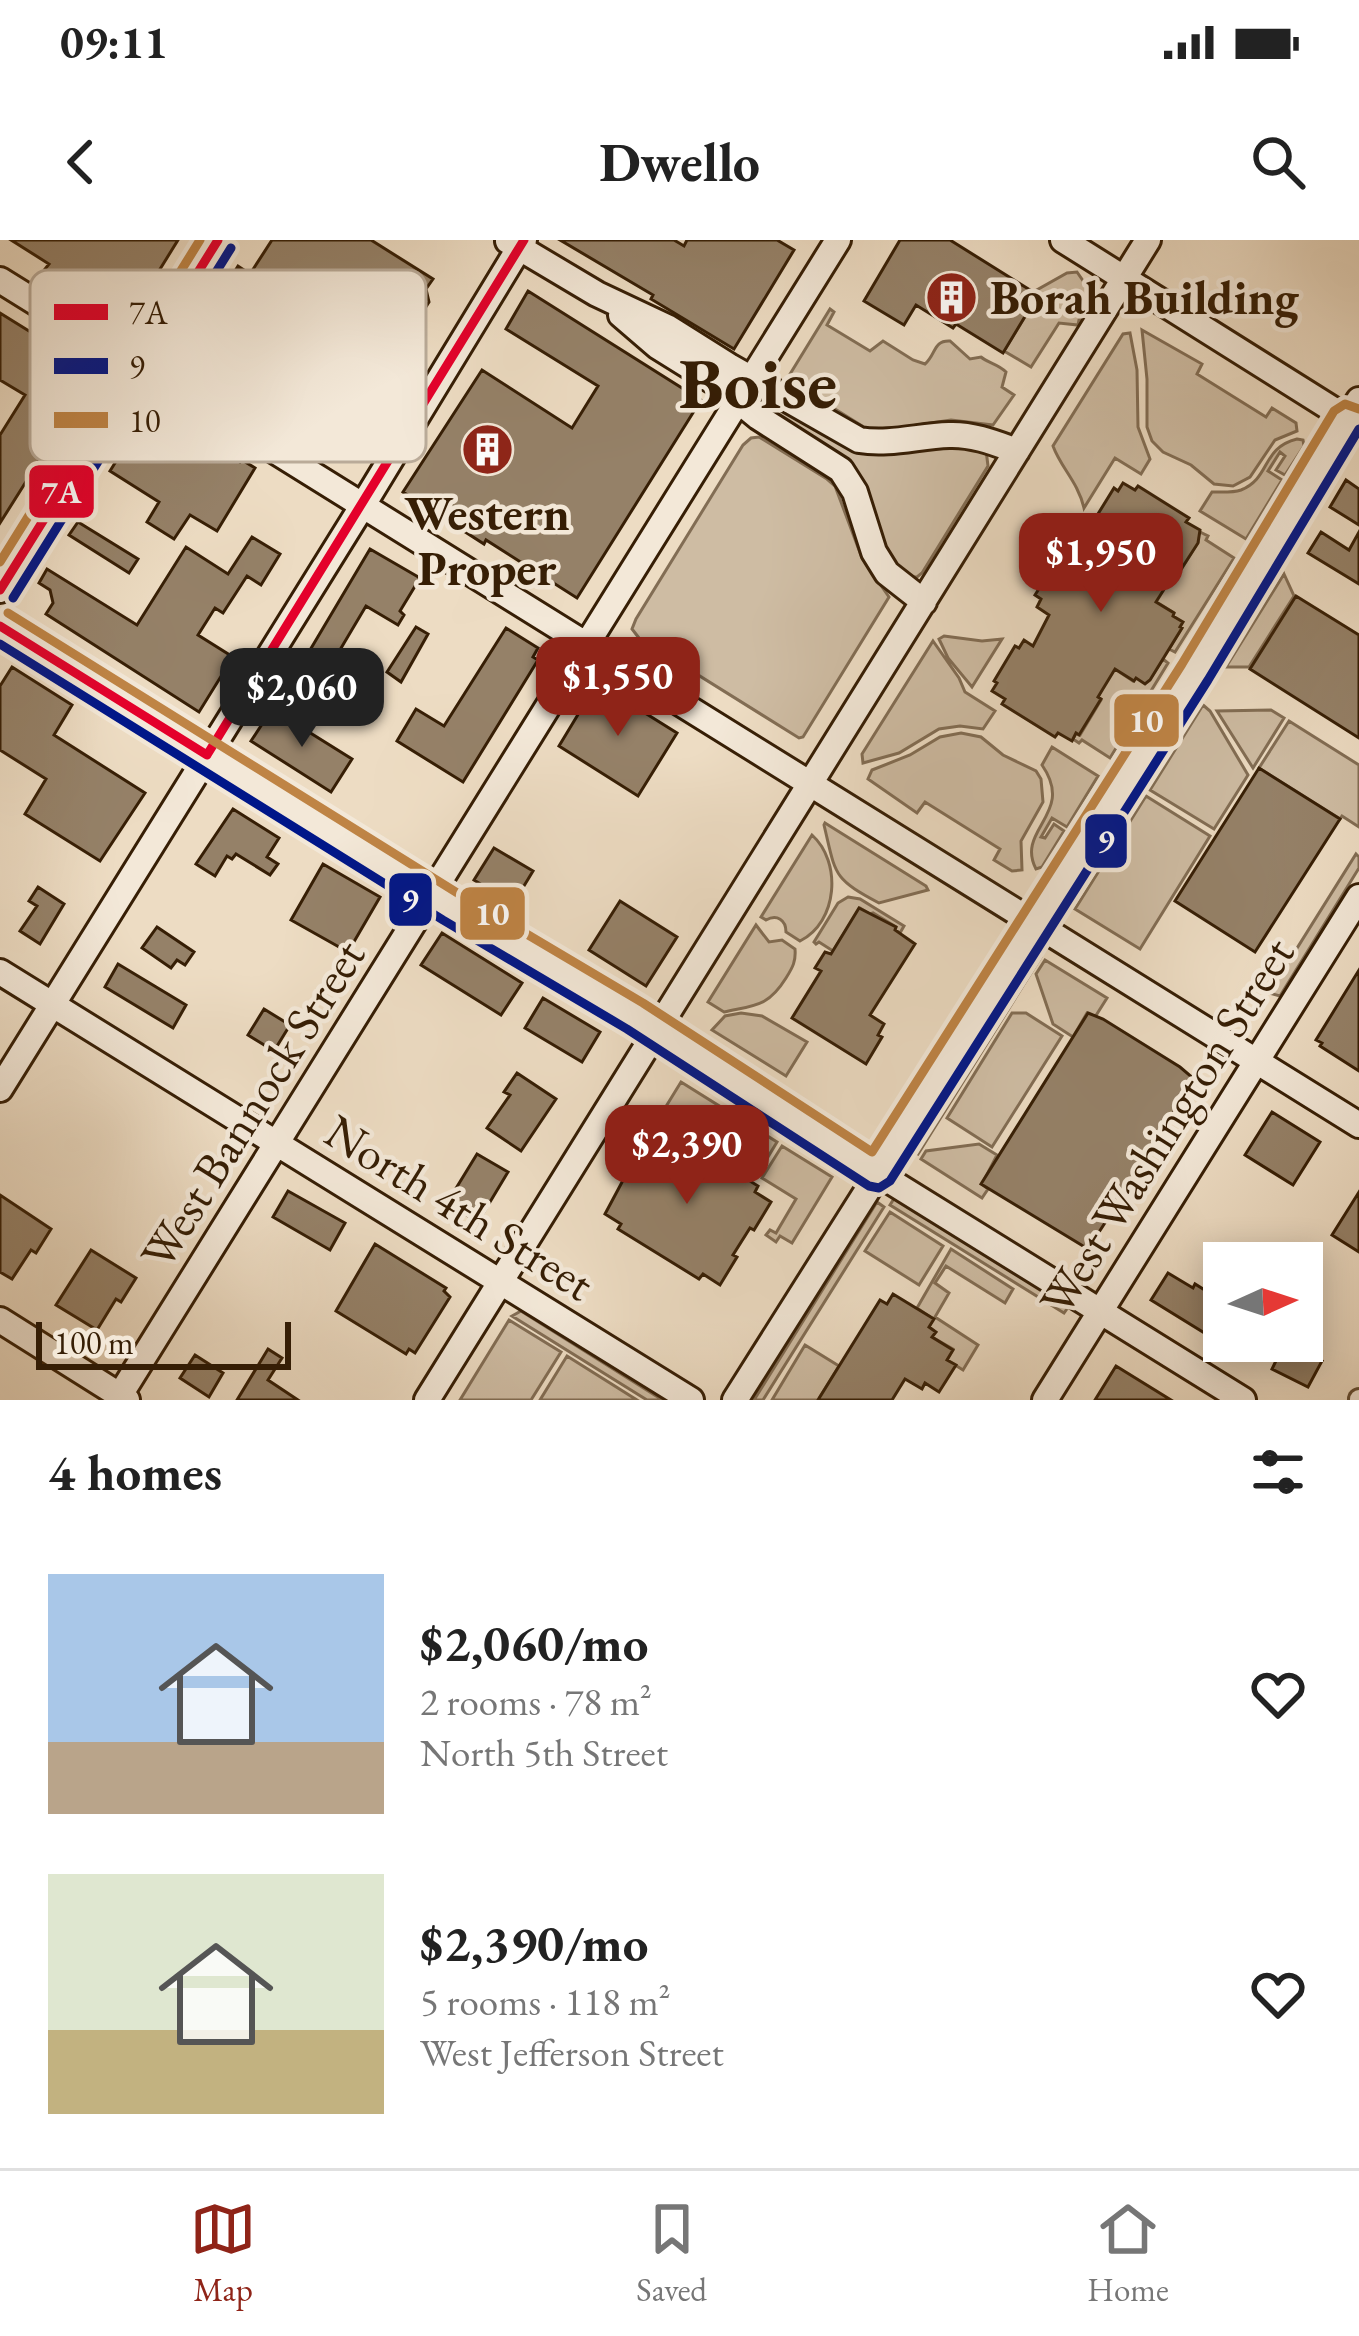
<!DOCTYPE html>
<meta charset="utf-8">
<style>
body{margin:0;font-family:"EB Garamond",serif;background:#f6f6f6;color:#222;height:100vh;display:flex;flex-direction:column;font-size:45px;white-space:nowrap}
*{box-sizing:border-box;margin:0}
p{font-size:39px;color:#767676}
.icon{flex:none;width:66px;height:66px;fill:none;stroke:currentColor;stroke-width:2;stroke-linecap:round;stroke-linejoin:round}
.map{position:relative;height:1160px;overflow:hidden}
.panel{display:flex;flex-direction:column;background:#fff;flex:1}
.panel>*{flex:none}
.needle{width:78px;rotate:87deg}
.fabs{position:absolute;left:1203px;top:1002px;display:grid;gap:24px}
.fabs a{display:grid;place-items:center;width:120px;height:120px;border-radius:0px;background:#fff;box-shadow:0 6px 30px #0003;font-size:60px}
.scale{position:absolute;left:36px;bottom:30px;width:255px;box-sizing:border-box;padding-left:12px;border:6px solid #361e05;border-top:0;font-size:33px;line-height:42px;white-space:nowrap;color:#361e05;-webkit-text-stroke:9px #f3e8d8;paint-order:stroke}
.price{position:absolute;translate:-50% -102px;padding:0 27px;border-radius:24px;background:#8f2418;color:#fff;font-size:39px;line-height:78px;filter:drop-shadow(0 3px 6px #0008)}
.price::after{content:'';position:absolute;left:50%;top:72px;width:36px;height:27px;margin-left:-18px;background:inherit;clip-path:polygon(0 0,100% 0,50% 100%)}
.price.on{background:#222;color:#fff}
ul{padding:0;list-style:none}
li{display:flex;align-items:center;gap:36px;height:300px;padding:0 48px}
li span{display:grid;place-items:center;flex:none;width:336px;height:240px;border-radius:0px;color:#555}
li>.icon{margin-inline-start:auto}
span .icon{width:144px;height:144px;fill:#fffc;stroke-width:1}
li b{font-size:51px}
h2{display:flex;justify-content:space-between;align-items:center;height:144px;padding:0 48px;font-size:51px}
.status{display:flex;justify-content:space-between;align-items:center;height:84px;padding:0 60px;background:#fff;direction:ltr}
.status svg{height:33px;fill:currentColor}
header{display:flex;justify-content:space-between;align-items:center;height:156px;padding:0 48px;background:#fff;font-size:54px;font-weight:700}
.menu{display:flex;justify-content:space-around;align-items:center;height:168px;border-top:3px solid #e0e0e0;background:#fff;font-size:33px;color:#767676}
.menu a{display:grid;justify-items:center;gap:6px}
.menu .on{color:#8f2418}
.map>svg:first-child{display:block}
</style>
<div class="status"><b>09:11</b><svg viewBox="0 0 49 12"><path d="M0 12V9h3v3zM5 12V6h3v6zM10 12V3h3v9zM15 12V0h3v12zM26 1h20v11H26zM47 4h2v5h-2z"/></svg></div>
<header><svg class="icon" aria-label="back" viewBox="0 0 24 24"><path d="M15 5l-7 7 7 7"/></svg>Dwello<svg class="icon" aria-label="search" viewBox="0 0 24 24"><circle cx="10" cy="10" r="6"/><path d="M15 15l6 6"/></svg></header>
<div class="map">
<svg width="1359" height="1160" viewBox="0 0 1359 1160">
<rect width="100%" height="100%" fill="#eddcc3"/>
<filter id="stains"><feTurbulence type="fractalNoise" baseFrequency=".00167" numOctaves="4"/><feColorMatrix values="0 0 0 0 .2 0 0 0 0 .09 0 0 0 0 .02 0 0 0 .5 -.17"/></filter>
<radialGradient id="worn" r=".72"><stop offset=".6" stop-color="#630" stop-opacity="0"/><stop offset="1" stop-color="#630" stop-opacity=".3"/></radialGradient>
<!-- green -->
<path fill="#cebca3" stroke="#826d54" stroke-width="3" d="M 1077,32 L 1088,48 L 1086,54 L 1094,58 L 1091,62 L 1093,67 L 1087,68 L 1086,78 L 1079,80 L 1078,85 L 1059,83 L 1031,127 L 1004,111 L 1038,55 L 1035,51 L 1067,33 Z
M 830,69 L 834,72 L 827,85 L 870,111 L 883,101 L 913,120 L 925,124 C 936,115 933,100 950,101 L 970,119 L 981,117 C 988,123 998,124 1006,132 L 1002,147 L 1014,155 L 993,185 L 951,180 L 884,190 L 867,189 L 787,139 Z
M 1142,90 L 1202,124 L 1197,134 L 1266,177 L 1272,168 L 1296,183 L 1297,191 L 1275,200 L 1250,237 L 1233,246 L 1214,244 L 1191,225 L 1163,212 L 1152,201 L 1147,187 L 1147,139 Z
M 1130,93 L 1137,130 L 1138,187 L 1150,219 L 1141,234 L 1115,218 L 1084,268 C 1078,242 1061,228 1053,206 L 1123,94 Z
M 772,163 L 850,205 L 948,201 L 986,210 L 988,226 L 922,333 L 917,337 L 906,337 L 885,316 L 861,252 L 768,171 Z
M 759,197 L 827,239 L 835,246 L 862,318 L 889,357 L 803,497 L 799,498 L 639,398 L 632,389 L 636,379 L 743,205 L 751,198 Z
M 1297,199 L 1303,200 L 1304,206 L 1285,235 L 1276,230 L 1285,216 L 1280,212 L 1268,231 L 1282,240 L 1246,299 L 1200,271 L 1212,252 C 1221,252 1232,253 1241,250 C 1271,238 1261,208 1297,199 Z
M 1200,292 L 1208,296 L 1206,300 L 1234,318 L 1175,412 L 1169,409 L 1181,389 L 1173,376 L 1174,373 L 1155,361 L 1175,332 L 1179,333 L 1198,302 L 1196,299 Z
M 1284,334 L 1294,356 L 1249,427 L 1226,427 Z
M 944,396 L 982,401 L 1002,399 L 972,447 L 948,418 L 939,399 Z
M 933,401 L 959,438 L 965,452 L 995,471 L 983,489 L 960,486 L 939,489 L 899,513 L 863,523 L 862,514 Z
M 1163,419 L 1168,423 L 1110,518 L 1082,500 L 1079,503 L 1073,499 L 1076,493 L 1080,495 L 1101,460 L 1098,457 L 1112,427 L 1133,441 L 1136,438 L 1150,439 Z
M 1203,465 L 1210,471 L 1248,535 L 1214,589 L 1150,550 Z
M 1271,470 L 1284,478 L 1253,528 L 1217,471 Z
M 1289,481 L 1359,525 L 1359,587 L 1342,576 L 1340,579 L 1259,528 Z
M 961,493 L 981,497 L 1003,515 L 1036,531 L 1041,539 L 1043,562 L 1021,601 L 1022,630 L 1012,631 L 994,620 L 1000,609 L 925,562 L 917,573 L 868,539 L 872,530 L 910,515 L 940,497 Z
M 1052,507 L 1098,536 L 1067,587 L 1052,578 L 1041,597 L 1045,598 L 1054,584 L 1064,591 L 1042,627 L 1036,629 C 1015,589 1076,574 1042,525 Z
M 1146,556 L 1210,596 L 1140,709 L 1075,669 Z
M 825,583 L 926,646 L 928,650 L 879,663 C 832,638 836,635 824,585 Z
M 812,595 C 842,622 838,682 800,701 L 786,692 C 786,680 777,674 766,680 L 761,677 Z
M 1356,614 L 1359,617 L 1359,628 L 1280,756 L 1269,753 Z
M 848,657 L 860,659 L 904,686 L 900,693 L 895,690 L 896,687 L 873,673 L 870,674 L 860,668 L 833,711 L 819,702 L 816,704 L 814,702 L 838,663 Z
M 756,685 L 769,702 L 782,700 L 795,709 C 796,721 793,727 786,738 C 768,767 755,765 724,772 L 708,762 Z
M 1032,713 L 1041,717 L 918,914 L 916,913 L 914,916 L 909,913 Z
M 1045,720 L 1107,758 L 1095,777 L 1087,773 L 1073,797 L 1053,784 L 1036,734 Z
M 741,773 L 762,776 L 807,802 L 786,836 L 712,790 L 725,776 Z
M 1012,773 L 1026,773 L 1062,796 L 992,907 L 947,878 Z
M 681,842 L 777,902 L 757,935 L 683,889 L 675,902 L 657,891 L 661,884 L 657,881 Z
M 979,904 L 997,915 L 982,944 L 988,949 L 982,958 L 921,919 L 926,911 Z
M 782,906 L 832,937 L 792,1003 L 780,996 L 776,1002 L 766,995 L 770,990 L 776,993 L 796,959 L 762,938 Z
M 895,957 L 1069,1066 L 1064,1073 L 890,965 Z
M 877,962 L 884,967 L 763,1160 L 754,1160 Z
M 890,972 L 943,1006 L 919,1045 L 865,1011 Z
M 951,1009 L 1013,1049 L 1005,1063 L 946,1026 L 935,1043 L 949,1053 L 935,1077 L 978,1105 L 963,1130 L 947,1120 L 953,1109 L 932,1097 L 935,1092 L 929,1087 L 933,1079 L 917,1068 Z
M 521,1071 L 661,1159 L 660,1160 L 647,1160 L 512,1076 Z
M 509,1080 L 561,1112 L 531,1160 L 460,1160 Z
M 805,1105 L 839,1126 L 818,1160 L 772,1160 Z
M 567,1116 L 637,1160 L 540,1160 Z"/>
<!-- building -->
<path fill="#958168" stroke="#361e05" stroke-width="3" d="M 11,0 L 178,0 L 128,81 L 45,29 L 49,24 Z
M 272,0 L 371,0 L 433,39 L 426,49 L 429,62 L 415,84 L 402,86 L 391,105 L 415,119 L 353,218 L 273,168 L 286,146 L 258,152 L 243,142 L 235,144 L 213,131 L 212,119 L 189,105 L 238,26 L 250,34 Z
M 560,0 L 674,0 L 684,6 L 687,0 L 777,0 L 794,10 L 734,109 L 651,59 L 653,55 Z
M 900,0 L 950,0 L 1038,55 L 1003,113 L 956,84 L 953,88 L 916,65 L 904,85 L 864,61 Z
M 528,51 L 701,160 L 577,358 L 486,300 L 484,304 L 403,252 L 482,130 L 572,188 L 598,146 L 506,89 Z
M 0,73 L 95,132 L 0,283 L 0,195 L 25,155 L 0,140 Z
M 150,167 L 240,222 L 242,220 L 255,228 L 217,291 L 190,275 L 174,299 L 147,282 L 159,262 L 110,231 Z
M 1346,240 L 1359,249 L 1359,285 L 1330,267 Z
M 1123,243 L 1135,250 L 1138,246 L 1189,278 L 1186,282 L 1200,290 L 1198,303 L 1178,334 L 1175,332 L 1156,362 L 1174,373 L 1173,376 L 1183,382 L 1180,387 L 1182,388 L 1150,440 L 1145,444 L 1136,438 L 1134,441 L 1115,429 L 1098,457 L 1101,459 L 1079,495 L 1076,493 L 1072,501 L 1058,493 L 1055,497 L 1002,464 L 1005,459 L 992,451 L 997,443 L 994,441 L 1015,406 L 1019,408 L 1024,400 L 1033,406 L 1049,375 L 1037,367 L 1041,359 L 1035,355 L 1056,322 L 1062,326 L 1067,318 L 1079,326 L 1083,320 L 1085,321 L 1099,297 L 1092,292 L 1097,284 L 1093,282 L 1114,248 L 1118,251 Z
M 78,282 L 138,319 L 129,333 L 69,295 Z
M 1321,292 L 1349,310 L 1359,292 L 1359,344 L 1308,313 Z
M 252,297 L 280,314 L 261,345 L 247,336 L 223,373 L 215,368 L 198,395 L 233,417 L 199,472 L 46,374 L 53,363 L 50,350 L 39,343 L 47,329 L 137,385 L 186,307 L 228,334 Z
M 370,309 L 420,338 L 400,371 L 404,375 L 398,385 L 366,366 L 331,425 L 368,448 L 352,473 L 294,437 Z
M 1296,356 L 1359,395 L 1359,498 L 1250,429 Z
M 416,387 L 428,394 L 401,442 L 387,432 Z
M 506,388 L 538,408 L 533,417 L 538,420 L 463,542 L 397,501 L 416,469 L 444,486 Z
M 12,427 L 72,465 L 54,495 L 145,553 L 100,621 L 25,574 L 46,539 L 0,510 L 0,446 Z
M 597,443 L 677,493 L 638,556 L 559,506 Z
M 272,469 L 352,519 L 331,552 L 251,501 Z
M 1259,528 L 1340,579 L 1255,712 L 1175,661 Z
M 233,569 L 279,598 L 267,617 L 278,624 L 270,635 L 236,614 L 232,619 L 227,616 L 215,636 L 196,624 Z
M 494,608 L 533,631 L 513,664 L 474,640 Z
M 323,624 L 380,657 L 348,712 L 291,680 Z
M 38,647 L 64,664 L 40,704 L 20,691 L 37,666 L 29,661 Z
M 620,661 L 677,697 L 646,746 L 589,710 Z
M 859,668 L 896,687 L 895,690 L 915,704 L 870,775 L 884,784 L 878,795 L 882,797 L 866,824 L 792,778 L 821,731 L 815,728 L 825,712 L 831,714 Z
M 157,687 L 194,712 L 185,725 L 177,720 L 171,728 L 142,708 Z
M 442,693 L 522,743 L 501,775 L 421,725 Z
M 118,724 L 186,765 L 173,788 L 105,747 Z
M 1359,730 L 1359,831 L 1320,806 L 1322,803 L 1316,800 Z
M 543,758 L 600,792 L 582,822 L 525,788 Z
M 264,769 L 290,785 L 274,811 L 248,795 Z
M 1088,773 L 1103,779 L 1180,827 L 1193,838 L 1147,918 L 1088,1009 L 981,944 Z
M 517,833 L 556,859 L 521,911 L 487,888 L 510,855 L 504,852 Z
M 1272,872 L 1320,902 L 1293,945 L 1245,915 Z
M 661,886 L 758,946 L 755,952 L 771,962 L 754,990 L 750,988 L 733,1015 L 737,1017 L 720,1045 L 703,1034 L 699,1039 L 618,989 L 621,984 L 605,974 L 636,916 L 640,918 Z
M 477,914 L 508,932 L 478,982 L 447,963 Z
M 288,951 L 345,983 L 330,1010 L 273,977 Z
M 1359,952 L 1359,1012 L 1332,995 Z
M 0,955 L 51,989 L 36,1013 L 31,1010 L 12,1039 L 0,1032 Z
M 375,1004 L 446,1048 L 444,1051 L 450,1057 L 415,1113 L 409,1109 L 406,1114 L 336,1071 Z
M 91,1010 L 136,1038 L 121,1062 L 116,1059 L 97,1090 L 56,1065 Z
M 1168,1033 L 1193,1048 L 1195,1044 L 1224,1062 L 1224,1105 L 1151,1060 Z
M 893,1054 L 934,1079 L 929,1087 L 936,1092 L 932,1097 L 953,1110 L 947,1120 L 956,1125 L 939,1152 L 925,1143 L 922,1149 L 905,1139 L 892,1160 L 818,1160 L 880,1060 L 887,1064 Z
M 1285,1102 L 1322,1121 L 1308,1147 L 1272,1129 Z
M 268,1109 L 282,1118 L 268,1140 L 298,1160 L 237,1160 Z
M 195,1115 L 223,1133 L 209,1157 L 180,1138 Z
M 1116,1126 L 1171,1160 L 1095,1160 Z"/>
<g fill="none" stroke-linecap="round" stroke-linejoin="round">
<defs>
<path id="street" d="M 1359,1160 L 1359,1159"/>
<path id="secondary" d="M 1063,0 L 1359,186
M 508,1 L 597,54 L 667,87 L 729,126 L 859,200 C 890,205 918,196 949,195 C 973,194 995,203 1017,211
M 0,40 L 1359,885
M 621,75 L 657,106 L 718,144 L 758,177 L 841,230 L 855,252 L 874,312 L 887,333 L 924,362
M 0,350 L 218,0
M 0,386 L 451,667 L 635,776 L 853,918 L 1243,1160
M 0,732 L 691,1160
M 0,849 L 363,265 L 524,0
M 0,1080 L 127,1160
M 117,1160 L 838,0
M 427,1160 L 1148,0
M 735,1160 L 1195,432 L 1359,160
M 1045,1160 L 1359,657"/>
</defs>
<!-- street casing -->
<use href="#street" stroke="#644e34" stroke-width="24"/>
<!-- secondary casing -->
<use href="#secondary" stroke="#361e05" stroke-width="30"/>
<!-- street -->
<use href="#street" stroke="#f3e8d8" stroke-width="18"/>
<!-- secondary -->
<use href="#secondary" stroke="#f3e8d8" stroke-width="24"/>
<defs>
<path id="bus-1" d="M 0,350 L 218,0
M 0,386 L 207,515
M 207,515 L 524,0"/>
<path id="bus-2" d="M 13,358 L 231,8
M 0,404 L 443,680 L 627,789 L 869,946 L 879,948 L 890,941 L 1208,440 L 1359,189"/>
<path id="bus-3" d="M 0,322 L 200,0
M 8,373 L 459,654 L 643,763 L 872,912 L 1182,424 L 1334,171 L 1345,164 L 1359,169"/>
</defs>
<!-- bus-1 casing -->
<use href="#bus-1" stroke="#f3e8d8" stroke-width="18"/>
<!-- bus-2 casing -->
<use href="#bus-2" stroke="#f3e8d8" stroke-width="18"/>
<!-- bus-3 casing -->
<use href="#bus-3" stroke="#f3e8d8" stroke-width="18"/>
<!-- bus-1 -->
<use href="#bus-1" stroke="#e4002b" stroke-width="9"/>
<!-- bus-2 -->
<use href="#bus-2" stroke="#001689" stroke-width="9"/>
<!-- bus-3 -->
<use href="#bus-3" stroke="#bf8445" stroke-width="9"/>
</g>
<!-- icons -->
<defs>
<symbol id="building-disc" viewBox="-11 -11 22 22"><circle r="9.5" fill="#8f2418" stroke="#f3e8d8"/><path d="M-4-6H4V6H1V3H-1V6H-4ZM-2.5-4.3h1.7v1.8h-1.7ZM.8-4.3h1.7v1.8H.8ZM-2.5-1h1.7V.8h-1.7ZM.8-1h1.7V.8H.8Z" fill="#fff"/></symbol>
</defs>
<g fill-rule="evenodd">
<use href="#building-disc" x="922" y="28" width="59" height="59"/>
<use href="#building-disc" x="458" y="180" width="59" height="59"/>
</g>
<g text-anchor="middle" stroke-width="9" stroke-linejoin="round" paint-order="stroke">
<!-- poi labels -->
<g font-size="48" font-weight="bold" fill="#361e05" stroke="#f3e8d8" text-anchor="start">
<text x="990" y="74">Borah Building</text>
<text x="487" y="290" text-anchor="middle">Western<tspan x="487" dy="55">Proper</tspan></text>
</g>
<!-- street labels -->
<g font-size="48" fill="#361e05" stroke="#f3e8d8">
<text transform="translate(252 864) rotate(-58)" y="17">West Bannock Street</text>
<text transform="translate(1166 886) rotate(-58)" y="17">West Washington Street</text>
<text transform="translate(460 967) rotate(32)" y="17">North 4th Street</text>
</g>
<!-- town labels -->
<g font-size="72" font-weight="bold" fill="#361e05" stroke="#f3e8d8">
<text x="758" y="168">Boise</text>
</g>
</g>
<!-- legend -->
<rect x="30" y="30" width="396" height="192" rx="18" fill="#f3e8d8" stroke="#baab99" stroke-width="3"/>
<rect x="54" y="64" width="54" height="16" fill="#e4002b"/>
<rect x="54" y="118" width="54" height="16" fill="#001689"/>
<rect x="54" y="172" width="54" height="16" fill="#bf8445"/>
<g font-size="33" fill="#361e05">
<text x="129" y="84">7A</text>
<text x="129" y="138">9</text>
<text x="129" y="192">10</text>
</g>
<g stroke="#f3e8d8" stroke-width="4.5">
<rect x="27" y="223" width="69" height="57" rx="12" fill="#e4002b"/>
<rect x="1112" y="452" width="69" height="57" rx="12" fill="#bf8445"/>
<rect x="1083" y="572" width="46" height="58" rx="12" fill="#001689"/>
<rect x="387" y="631" width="47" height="57" rx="12" fill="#001689"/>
<rect x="458" y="645" width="69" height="57" rx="12" fill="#bf8445"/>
</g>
<g font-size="33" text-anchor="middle" font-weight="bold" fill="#fff">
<text x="61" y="263">7A</text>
<text x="1146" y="492">10</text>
<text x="1106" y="612">9</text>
<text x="410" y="671">9</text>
<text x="492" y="685">10</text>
</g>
<rect width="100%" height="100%" filter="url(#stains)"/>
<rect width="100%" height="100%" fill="url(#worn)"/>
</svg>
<div class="fabs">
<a><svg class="needle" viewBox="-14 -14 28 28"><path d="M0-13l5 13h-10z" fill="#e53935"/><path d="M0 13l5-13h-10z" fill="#767676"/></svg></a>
</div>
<div class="scale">100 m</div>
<b class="price" style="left:1101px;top:375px">$1,950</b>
<b class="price" style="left:618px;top:499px">$1,550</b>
<b class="price on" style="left:302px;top:510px">$2,060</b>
<b class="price" style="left:687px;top:967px">$2,390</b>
</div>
<section class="panel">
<h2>4 homes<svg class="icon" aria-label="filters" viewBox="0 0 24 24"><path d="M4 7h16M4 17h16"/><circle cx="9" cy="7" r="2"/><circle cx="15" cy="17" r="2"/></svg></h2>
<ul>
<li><span style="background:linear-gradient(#a9c7e8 70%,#b9a48a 0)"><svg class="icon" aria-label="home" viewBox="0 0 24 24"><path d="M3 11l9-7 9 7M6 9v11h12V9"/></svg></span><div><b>$2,060/mo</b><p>2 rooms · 78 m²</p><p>North 5th Street</p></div><svg class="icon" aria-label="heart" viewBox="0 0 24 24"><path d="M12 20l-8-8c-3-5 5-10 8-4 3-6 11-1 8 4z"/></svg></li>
<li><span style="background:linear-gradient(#dfe7d0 65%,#c2b280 0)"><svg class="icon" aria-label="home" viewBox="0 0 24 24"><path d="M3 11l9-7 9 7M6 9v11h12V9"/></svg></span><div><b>$2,390/mo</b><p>5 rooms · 118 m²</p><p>West Jefferson Street</p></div><svg class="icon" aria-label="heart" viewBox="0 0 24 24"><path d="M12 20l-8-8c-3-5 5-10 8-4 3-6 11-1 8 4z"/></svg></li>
</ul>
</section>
<nav class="menu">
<a class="on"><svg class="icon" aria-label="map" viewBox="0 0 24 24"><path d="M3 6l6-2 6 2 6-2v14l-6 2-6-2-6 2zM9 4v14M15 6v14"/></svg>Map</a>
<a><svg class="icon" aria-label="saved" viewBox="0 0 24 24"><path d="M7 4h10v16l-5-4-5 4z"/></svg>Saved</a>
<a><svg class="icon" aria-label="home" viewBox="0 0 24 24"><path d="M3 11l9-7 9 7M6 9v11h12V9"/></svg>Home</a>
</nav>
